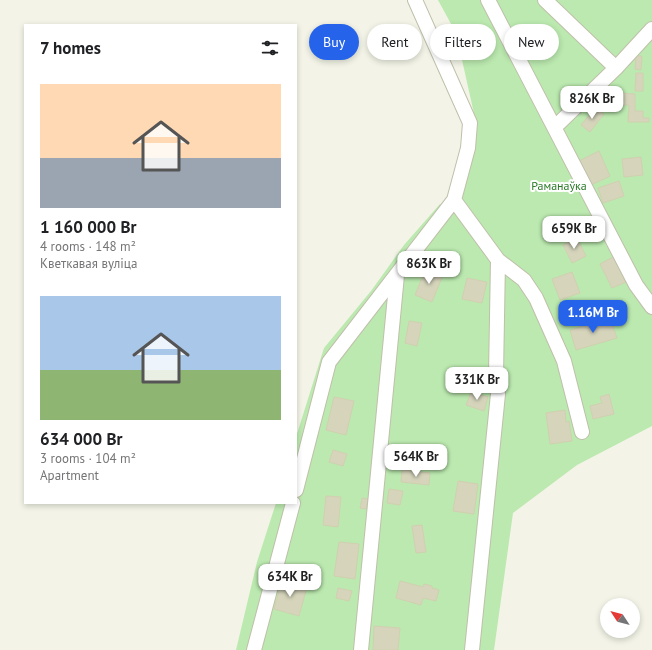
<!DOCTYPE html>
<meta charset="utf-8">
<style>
body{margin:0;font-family:"PT Sans",sans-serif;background:#f2f2f2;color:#202124;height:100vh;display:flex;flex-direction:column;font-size:15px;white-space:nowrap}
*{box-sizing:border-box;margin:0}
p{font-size:13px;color:#757577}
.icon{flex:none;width:22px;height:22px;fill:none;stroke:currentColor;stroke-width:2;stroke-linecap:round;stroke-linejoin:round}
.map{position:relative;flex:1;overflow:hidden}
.details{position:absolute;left:24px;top:24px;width:273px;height:480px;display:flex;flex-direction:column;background:#fff;border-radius:0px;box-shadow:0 2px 6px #0003}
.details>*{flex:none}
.hud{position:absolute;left:309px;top:24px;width:283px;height:36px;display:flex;gap:8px}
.needle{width:26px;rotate:306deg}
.controls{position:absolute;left:600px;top:598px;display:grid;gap:8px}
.controls a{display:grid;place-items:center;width:40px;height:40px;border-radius:50%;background:#fff;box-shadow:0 2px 6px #0003;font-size:20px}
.price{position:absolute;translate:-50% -34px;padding:0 9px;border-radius:8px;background:#fff;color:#222;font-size:13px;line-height:26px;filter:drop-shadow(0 1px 2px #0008)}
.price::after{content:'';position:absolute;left:50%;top:24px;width:12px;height:9px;margin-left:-6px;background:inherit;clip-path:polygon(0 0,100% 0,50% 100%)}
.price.on{background:#2563eb;color:#fff}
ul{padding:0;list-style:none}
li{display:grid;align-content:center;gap:8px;height:212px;padding:0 16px}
li span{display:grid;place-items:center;height:124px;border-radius:0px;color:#555}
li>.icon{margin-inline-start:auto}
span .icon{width:72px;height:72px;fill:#fffc;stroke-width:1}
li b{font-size:17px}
h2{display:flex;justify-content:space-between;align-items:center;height:48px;padding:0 16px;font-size:17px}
.tag{padding:0 14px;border-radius:18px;background:#fff;box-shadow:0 2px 6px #0003;font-size:14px;line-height:36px}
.tag.on{background:#2563eb;color:#fff}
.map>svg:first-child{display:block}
</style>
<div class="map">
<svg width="652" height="650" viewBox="0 0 652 650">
<rect width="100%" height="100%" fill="#f3f4e7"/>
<!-- green -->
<path fill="#bbe9af" d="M 438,0 L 652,0 L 652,426 L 577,465 L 513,513 L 494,650 L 236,650 L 257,562 L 276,503 L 296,503 L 296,437 L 324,348 L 371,291 L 404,245 L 440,204 L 459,207 L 477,127 L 456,33 Z"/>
<!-- building -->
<path fill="#d6d5bc" stroke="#d1d0b0" d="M 636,56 L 642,56 L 641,70 L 635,69 Z
M 636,73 L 643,73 L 643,91 L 635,91 Z
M 622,93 L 635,94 L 635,111 L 643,111 L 643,118 L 649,118 L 649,122 L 628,122 L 629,105 L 622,105 Z
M 595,108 L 604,114 L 590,132 L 581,125 Z
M 599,151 L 610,176 L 591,185 L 579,161 Z
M 641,157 L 643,175 L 624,177 L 622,159 Z
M 619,181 L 624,196 L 603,203 L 598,188 Z
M 590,220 L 599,230 L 587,241 L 578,231 Z
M 577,238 L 586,256 L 572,263 L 563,245 Z
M 613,257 L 626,282 L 612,288 L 600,264 Z
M 426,268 L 443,275 L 432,302 L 415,295 Z
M 572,272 L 580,293 L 560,300 L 552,279 Z
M 467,278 L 487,282 L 482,303 L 462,299 Z
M 610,318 L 617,338 L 576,350 L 570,330 Z
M 409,321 L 422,323 L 417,346 L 405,343 Z
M 471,392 L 488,397 L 484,411 L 466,405 Z
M 609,394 L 614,414 L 593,419 L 590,406 L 602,403 L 600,397 Z
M 334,397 L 354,401 L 346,435 L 326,430 Z
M 565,410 L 566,422 L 569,421 L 572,441 L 550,444 L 546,413 Z
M 403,449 L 405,465 L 393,466 L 391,451 Z
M 333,450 L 347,454 L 343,466 L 329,462 Z
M 402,470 L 430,473 L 429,485 L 401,482 Z
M 458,481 L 478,484 L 474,514 L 453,511 Z
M 389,489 L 403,491 L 400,505 L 387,503 Z
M 326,496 L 341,497 L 338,527 L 323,525 Z
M 362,498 L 368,499 L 366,509 L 360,508 Z
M 422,525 L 426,552 L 416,553 L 412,526 Z
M 339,542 L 359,544 L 355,579 L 334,576 Z
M 313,568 L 321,570 L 316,583 L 309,581 Z
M 282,580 L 307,587 L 299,616 L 274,609 Z
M 400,581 L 423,587 L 424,584 L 432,586 L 432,588 L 439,590 L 436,601 L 423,598 L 421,605 L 396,598 Z
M 338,588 L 352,591 L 349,601 L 336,598 Z
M 374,626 L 400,628 L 398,650 L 373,650 Z"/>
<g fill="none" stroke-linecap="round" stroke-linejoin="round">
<defs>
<path id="minor" d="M 488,0 L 636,285 L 652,307
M 545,0 L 616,68
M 555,127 L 616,68 L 652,29
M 454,200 L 498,260 L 524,280 L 536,298 L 564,361 L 582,432
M 296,490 L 329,362 L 454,200 L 468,148 L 470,123 L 415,0
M 254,650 L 293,503
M 361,650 L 397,275
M 472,650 L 498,394 L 496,375 L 498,260"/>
</defs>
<!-- minor casing -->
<use href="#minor" stroke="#bfc0aa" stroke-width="16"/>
<!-- minor -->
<use href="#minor" stroke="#fff" stroke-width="14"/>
</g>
<g text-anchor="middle" stroke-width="4" stroke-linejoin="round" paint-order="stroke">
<!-- park labels -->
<g font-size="12" fill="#2a7a28" stroke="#fff">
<text x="559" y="190">Раманаўка</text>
</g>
</g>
</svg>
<div class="controls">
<a><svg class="needle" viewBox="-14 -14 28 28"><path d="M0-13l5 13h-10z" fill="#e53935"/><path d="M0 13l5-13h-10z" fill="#757577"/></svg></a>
</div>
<b class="price" style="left:592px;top:120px">826K Br</b>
<b class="price" style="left:574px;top:250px">659K Br</b>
<b class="price" style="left:429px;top:285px">863K Br</b>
<b class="price on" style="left:593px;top:334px">1.16M Br</b>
<b class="price" style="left:477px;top:401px">331K Br</b>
<b class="price" style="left:416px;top:478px">564K Br</b>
<b class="price" style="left:290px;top:598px">634K Br</b>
<div class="hud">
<a class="tag on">Buy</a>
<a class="tag">Rent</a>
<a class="tag">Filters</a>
<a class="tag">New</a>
</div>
<section class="details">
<h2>7 homes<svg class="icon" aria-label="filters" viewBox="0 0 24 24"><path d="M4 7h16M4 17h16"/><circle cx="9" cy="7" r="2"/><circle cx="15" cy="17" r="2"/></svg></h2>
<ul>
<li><span style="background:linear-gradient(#ffd9b3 60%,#9aa5b1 0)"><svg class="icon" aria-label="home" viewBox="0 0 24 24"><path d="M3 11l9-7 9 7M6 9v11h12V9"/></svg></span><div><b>1 160 000 Br</b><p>4 rooms · 148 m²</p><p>Кветкавая вуліца</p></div></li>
<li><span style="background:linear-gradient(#a9c7e8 60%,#8fb573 0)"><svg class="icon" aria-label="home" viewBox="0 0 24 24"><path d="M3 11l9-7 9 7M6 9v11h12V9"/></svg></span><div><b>634 000 Br</b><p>3 rooms · 104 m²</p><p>Apartment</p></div></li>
</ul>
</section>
</div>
